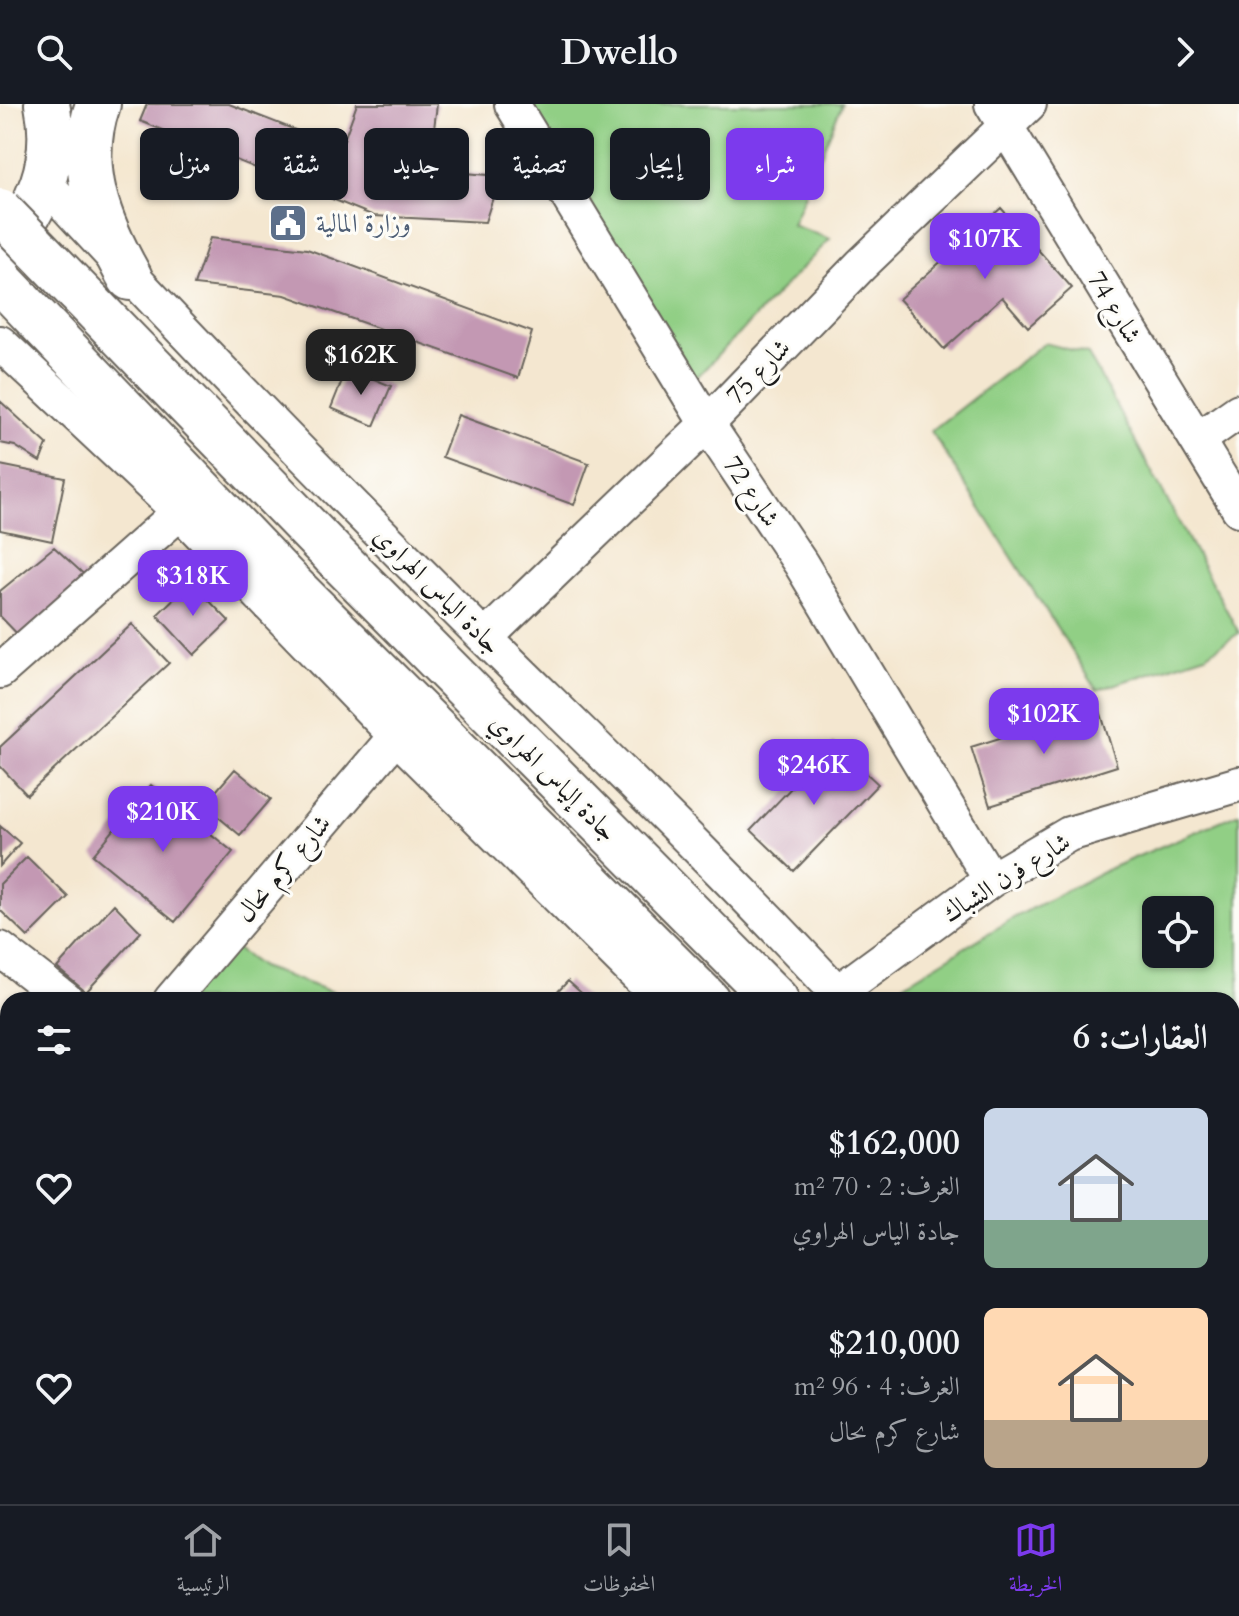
<!DOCTYPE html>
<html lang="ar">
<meta charset="utf-8">
<style>
body{margin:0;font-family:Cardo,Amiri,serif;background:#242831;color:#f1f3f6;direction:rtl;height:100vh;display:flex;flex-direction:column;font-size:30px;white-space:nowrap}
*{box-sizing:border-box;margin:0}
p{font-size:26px;color:#9ea1a6}
.icon{flex:none;width:44px;height:44px;fill:none;stroke:currentColor;stroke-width:2;stroke-linecap:round;stroke-linejoin:round}
.map{position:relative;flex:1;overflow:hidden;direction:ltr}
.sheet{position:absolute;left:0px;top:888px;width:1240px;height:512px;display:flex;flex-direction:column;background:#171b24;border-radius:24px 24px 0 0;box-shadow:0 2px 6px #0004;direction:rtl}
.sheet>*{flex:none}
.banner{position:absolute;left:24px;top:24px;width:800px;height:72px;direction:rtl;display:flex;gap:16px}
.tools{position:absolute;left:1142px;top:792px;display:grid;gap:16px}
.tools a{display:grid;place-items:center;width:72px;height:72px;border-radius:12px;background:#171b24;box-shadow:0 2px 6px #0004;font-size:40px}
.price{position:absolute;translate:-50% -68px;padding:0 18px;border-radius:16px;background:#7c3aed;color:#fff;font-size:26px;line-height:52px;filter:drop-shadow(0 2px 4px #0008)}
.price::after{content:'';position:absolute;left:50%;top:48px;width:24px;height:18px;margin-left:-12px;background:inherit;clip-path:polygon(0 0,100% 0,50% 100%)}
.price.selected{background:#222;color:#fff}
ul{padding:0;list-style:none}
li{display:flex;align-items:center;gap:24px;height:200px;padding:0 32px}
li span{display:grid;place-items:center;flex:none;width:224px;height:160px;border-radius:12px;color:#555}
li>.icon{margin-inline-start:auto}
span .icon{width:96px;height:96px;fill:#fffc;stroke-width:1}
li b{font-size:34px}
h2{display:flex;justify-content:space-between;align-items:center;height:96px;padding:0 32px;font-size:34px}
.chip{padding:0 28px;border-radius:12px;background:#171b24;box-shadow:0 2px 6px #0004;font-size:28px;line-height:72px}
.chip.selected{background:#7c3aed;color:#fff}
header{display:flex;justify-content:space-between;align-items:center;height:104px;padding:0 32px;background:#171b24;font-size:36px;font-weight:700}
.dock{display:flex;justify-content:space-around;align-items:center;height:112px;border-top:2px solid #363941;background:#171b24;font-size:22px;color:#9ea1a6}
.dock a{display:grid;justify-items:center;gap:4px}
.dock .selected{color:#7c3aed}
.map>svg:first-child{display:block}
</style>
<header><svg class="icon" aria-label="forward" viewBox="0 0 24 24"><path d="M9 5l7 7-7 7"/></svg>Dwello<svg class="icon" aria-label="search" viewBox="0 0 24 24"><circle cx="10" cy="10" r="6"/><path d="M15 15l6 6"/></svg></header>
<div class="map">
<svg width="1239" height="1400" viewBox="0 0 1239 1400">
<rect width="100%" height="100%" fill="#fdfcf7"/>
<filter id="ink" filterUnits="userSpaceOnUse"><feTurbulence type="fractalNoise" baseFrequency=".0125" numOctaves="2"/><feDisplacementMap in="SourceGraphic" scale="16" xChannelSelector="R" yChannelSelector="G"/><feConvolveMatrix kernelMatrix="1 2 1 2 8 2 1 2 1" color-interpolation-filters="sRGB"/></filter>
<filter id="wash" filterUnits="userSpaceOnUse"><feTurbulence type="fractalNoise" baseFrequency=".006" numOctaves="4" result="noise"/><feDisplacementMap in="SourceGraphic" scale="32" xChannelSelector="R" yChannelSelector="G"/><feGaussianBlur stdDeviation="1.8" result="paint"/><feColorMatrix in="noise" values="0 0 0 0 0 0 0 0 0 0 0 0 0 0 0 0 0 1.4 0 .05"/><feComposite in="paint" operator="in"/></filter>
<g filter="url(#wash)">
<rect width="100%" height="100%" fill="#f4e7d0"/>
<!-- green -->
<path fill="#91cf85" stroke="#567650" stroke-width="2" fill-rule="evenodd" d="M 526,0 L 842,0 L 792,121 L 830,135 L 694,276 Z
M 1044,239 L 1088,250 L 1239,529 L 1206,551 L 1097,586 L 931,327 Z
M 1239,709 L 1239,1034 L 1232,1069 L 1232,896 L 878,896 L 1015,813 L 1106,766 ZM 1156,806 L 1200,806 L 1200,850 L 1156,850 Z
M 228,839 L 261,863 L 355,896 L 179,896 Z"/>
<g id="blocks">
<!-- building -->
<path fill="#c398b3" d="M 147,0 L 229,0 L 341,44 L 357,0 L 437,0 L 429,66 L 500,72 L 485,118 L 374,112 L 140,17 Z
M 1001,104 L 1072,184 L 1028,223 L 1002,193 L 944,245 L 899,195 Z
M 210,134 L 307,145 L 532,228 L 518,274 L 285,191 L 194,181 Z
M 347,264 L 391,282 L 374,322 L 331,304 Z
M 0,297 L 47,340 L 40,358 L 15,342 L 0,339 Z
M 458,311 L 589,359 L 574,401 L 442,353 Z
M 0,361 L 65,374 L 52,437 L 0,426 Z
M 54,443 L 89,475 L 25,538 L 0,512 L 0,487 Z
M 191,478 L 229,517 L 194,551 L 157,511 Z
M 132,520 L 169,559 L 27,691 L 0,662 L 0,643 Z
M 1099,603 L 1117,662 L 990,702 L 971,643 Z
M 834,639 L 878,680 L 794,767 L 751,726 Z
M 235,665 L 271,695 L 240,731 L 204,701 Z
M 151,681 L 233,748 L 175,818 L 93,751 Z
M 0,722 L 20,739 L 0,762 Z
M 27,753 L 68,793 L 28,833 L 0,806 L 0,780 Z
M 114,800 L 141,828 L 86,888 L 57,864 Z
M 568,877 L 589,896 L 550,896 Z
M 8,910 L 8,941 L 0,932 L 0,917 Z
M 8,945 L 8,977 L 0,968 L 0,952 Z
M 8,1081 L 8,1109 L 0,1101 L 0,1090 Z
M 0,1111 L 8,1118 L 8,1183 L 0,1191 Z
M 3,1321 L 8,1325 L 8,1380 L 0,1374 Z
M 63,1392 L 83,1392 L 93,1400 L 56,1400 Z
M 157,1392 L 231,1392 L 225,1400 L 151,1400 Z
M 251,1392 L 308,1392 L 301,1400 L 244,1400 Z
M 348,1392 L 404,1392 L 413,1400 L 357,1400 Z
M 504,1392 L 544,1392 L 537,1400 L 513,1400 Z
M 672,1392 L 746,1392 L 737,1400 L 671,1400 L 676,1396 Z
M 857,1392 L 932,1392 L 922,1400 L 864,1400 Z
M 967,1392 L 1008,1392 L 998,1400 L 974,1400 Z"/>
</g>
</g>
<g filter="url(#ink)">
<use href="#blocks" fill-opacity="0" stroke="#68635b" stroke-width="2"/>
<g fill="none" stroke-linecap="round" stroke-linejoin="round">
<defs>
<path id="minor" d="M 512,0 L 707,320 L 801,460 L 991,776
M 992,0 L 1239,405
M 45,79 C 188,235 336,386 486,535 C 607,654 729,771 844,896
M 0,239 L 180,408 L 396,632 L 662,896
M 1199,335 L 1239,307
M 485,534 L 707,320 L 861,161 L 1029,0
M 0,567 L 180,408
M 0,845 L 66,896
M 837,889 L 991,776 L 1069,730 L 1239,680
M 171,896 L 396,632
M 0,1069 L 8,1061
M 0,1214 L 8,1205
M 0,1290 L 8,1297
M 1232,1342 L 1239,1352
M 118,1392 L 128,1400
M 1109,1392 L 1115,1400
M 467,1400 L 473,1392
M 780,1400 L 790,1392"/>
<path id="highway" d="M 98,0 C 76,63 99,119 130,174
M 0,150 C 38,105 59,59 47,0
M 0,176 L 291,481 L 707,896
M 333,450 L 776,896
M 1170,1392 L 1177,1400
M 1217,1392 L 1222,1400"/>
</defs>
<!-- minor casing -->
<use href="#minor" stroke="#68635b" stroke-width="38"/>
<!-- highway casing -->
<use href="#highway" stroke="#68635b" stroke-width="48"/>
<!-- minor -->
<use href="#minor" stroke="#fff" stroke-width="34"/>
<!-- highway -->
<use href="#highway" stroke="#fff" stroke-width="44"/>
<defs>
<path id="highway-bridge" d="M 0,107 L 333,450"/>
</defs>
<!-- highway-bridge casing -->
<use href="#highway-bridge" stroke="#68635b" stroke-width="48" stroke-linecap="butt"/>
<!-- highway-bridge -->
<use href="#highway-bridge" stroke="#fff" stroke-width="44"/>
</g>
</g>
<!-- icons -->
<defs>
<symbol id="civic-square" viewBox="-11 -11 22 22"><rect x="-9" y="-9" width="18" height="18" rx="4" fill="#5c6f8a" stroke="#fdfcf7"/><path d="M-.6-6.5H3V-4.5H.6V-3L4-1V1h2V6H-6V1h2V-1L-.6-3ZM-1.2 2.5V6h2.4V2.5Z" fill="#fff"/></symbol>
</defs>
<g fill-rule="evenodd">
<use href="#civic-square" x="266" y="97" width="44" height="44"/>
</g>
<g text-anchor="middle" stroke-width="6" stroke-linejoin="round" paint-order="stroke">
<!-- service labels -->
<g font-size="26" fill="#4e5e75" stroke="#fdfcf7" text-anchor="start">
<text x="316" y="128">وزارة المالية</text>
</g>
<!-- street labels -->
<g font-size="26" fill="#1c1c1c" stroke="#fdfcf7">
<text transform="translate(1115 203) rotate(59)" y="9">شارع 74</text>
<text transform="translate(758 267) rotate(-46)" y="9">شارع 75</text>
<text transform="translate(752 387) rotate(56)" y="9">شارع 72</text>
<text transform="translate(438 486) rotate(45)" y="9">جادة الياس الهراوي</text>
<text transform="translate(554 673) rotate(45)" y="9">جادة إلياس الهراوي</text>
<text transform="translate(283 764) rotate(-50)" y="9">شارع كرم ىحال</text>
<text transform="translate(1006 773) rotate(-32)" y="9">شارع فرن الشباك</text>
</g>
</g>
</svg>
<div class="tools">
<a><svg class="icon" aria-label="locate" viewBox="0 0 24 24"><circle cx="12" cy="12" r="6"/><path d="M12 2v4M12 18v4M2 12h4M18 12h4"/></svg></a>
</div>
<b class="price" style="left:985px;top:177px">$107K</b>
<b class="price selected" style="left:361px;top:293px">$162K</b>
<b class="price" style="left:193px;top:514px">$318K</b>
<b class="price" style="left:1044px;top:652px">$102K</b>
<b class="price" style="left:814px;top:703px">$246K</b>
<b class="price" style="left:163px;top:750px">$210K</b>
<div class="banner">
<a class="chip selected">شراء</a>
<a class="chip">إيجار</a>
<a class="chip">تصفية</a>
<a class="chip">جديد</a>
<a class="chip">شقة</a>
<a class="chip">منزل</a>
</div>
<section class="sheet">
<h2>العقارات: 6<svg class="icon" aria-label="filters" viewBox="0 0 24 24"><path d="M4 7h16M4 17h16"/><circle cx="9" cy="7" r="2"/><circle cx="15" cy="17" r="2"/></svg></h2>
<ul>
<li><span style="background:linear-gradient(#c9d6e8 70%,#7fa58c 0)"><svg class="icon" aria-label="home" viewBox="0 0 24 24"><path d="M3 11l9-7 9 7M6 9v11h12V9"/></svg></span><div><b>$162,000</b><p>الغرف: 2 · 70 m²</p><p>جادة الياس الهراوي</p></div><svg class="icon" aria-label="heart" viewBox="0 0 24 24"><path d="M12 20l-8-8c-3-5 5-10 8-4 3-6 11-1 8 4z"/></svg></li>
<li><span style="background:linear-gradient(#ffd9b3 70%,#b9a48a 0)"><svg class="icon" aria-label="home" viewBox="0 0 24 24"><path d="M3 11l9-7 9 7M6 9v11h12V9"/></svg></span><div><b>$210,000</b><p>الغرف: 4 · 96 m²</p><p>شارع كرم ىحال</p></div><svg class="icon" aria-label="heart" viewBox="0 0 24 24"><path d="M12 20l-8-8c-3-5 5-10 8-4 3-6 11-1 8 4z"/></svg></li>
</ul>
</section>
</div>
<nav class="dock">
<a class="selected"><svg class="icon" aria-label="map" viewBox="0 0 24 24"><path d="M3 6l6-2 6 2 6-2v14l-6 2-6-2-6 2zM9 4v14M15 6v14"/></svg>الخريطة</a>
<a><svg class="icon" aria-label="saved" viewBox="0 0 24 24"><path d="M7 4h10v16l-5-4-5 4z"/></svg>المحفوظات</a>
<a><svg class="icon" aria-label="home" viewBox="0 0 24 24"><path d="M3 11l9-7 9 7M6 9v11h12V9"/></svg>الرئيسية</a>
</nav>
